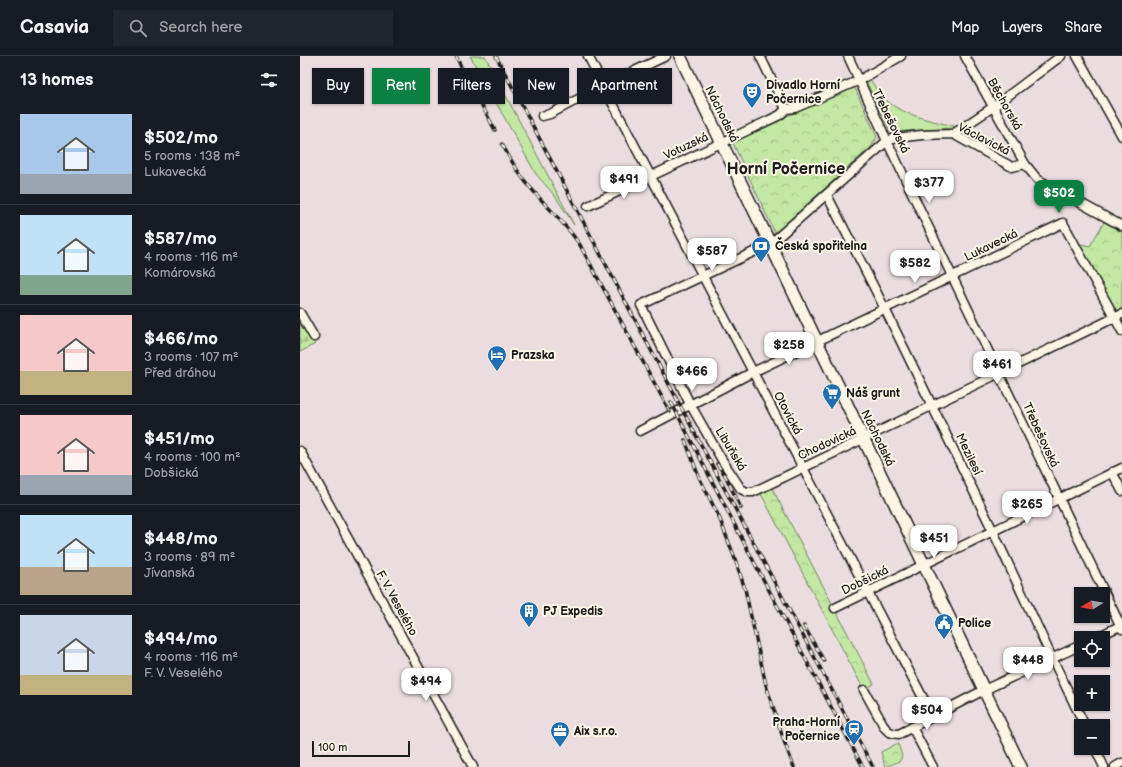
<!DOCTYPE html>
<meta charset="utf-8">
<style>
body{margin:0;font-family:"Balsamiq Sans",sans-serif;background:#20242c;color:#f1f3f6;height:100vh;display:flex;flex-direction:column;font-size:15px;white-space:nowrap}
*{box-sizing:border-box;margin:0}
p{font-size:13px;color:#9ea1a6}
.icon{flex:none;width:22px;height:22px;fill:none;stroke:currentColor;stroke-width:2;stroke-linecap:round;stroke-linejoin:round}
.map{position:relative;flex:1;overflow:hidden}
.details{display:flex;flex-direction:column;background:#171b24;width:300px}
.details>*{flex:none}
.guide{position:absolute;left:12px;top:12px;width:380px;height:36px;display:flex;gap:8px}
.needle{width:26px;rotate:259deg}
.fabs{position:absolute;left:774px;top:531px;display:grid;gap:8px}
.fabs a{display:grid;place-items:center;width:36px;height:36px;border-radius:0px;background:#171b24;box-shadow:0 1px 3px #0004;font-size:20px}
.scale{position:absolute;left:12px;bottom:10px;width:98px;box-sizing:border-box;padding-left:4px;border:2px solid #1c1c1c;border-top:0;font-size:11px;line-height:14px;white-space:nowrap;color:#1c1c1c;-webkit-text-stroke:3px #fcf5e5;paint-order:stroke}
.price{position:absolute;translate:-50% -34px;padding:0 9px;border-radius:8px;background:#fff;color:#222;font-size:13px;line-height:26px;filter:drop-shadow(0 1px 2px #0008)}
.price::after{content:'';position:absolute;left:50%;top:24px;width:12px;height:9px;margin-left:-6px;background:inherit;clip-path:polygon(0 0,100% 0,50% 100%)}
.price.selected{background:#0b8043;color:#fff}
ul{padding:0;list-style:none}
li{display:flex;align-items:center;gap:12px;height:100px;padding:0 20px}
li+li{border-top:1px solid #363941}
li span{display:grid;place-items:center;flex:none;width:112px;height:80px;border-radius:0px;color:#555}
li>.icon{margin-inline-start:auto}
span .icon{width:48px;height:48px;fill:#fffc;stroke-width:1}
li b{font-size:17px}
h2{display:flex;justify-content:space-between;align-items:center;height:48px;padding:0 20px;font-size:17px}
.tag{padding:0 14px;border-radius:0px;background:#171b24;box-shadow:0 1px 3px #0004;font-size:14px;line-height:36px}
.tag.selected{background:#0b8043;color:#fff}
header{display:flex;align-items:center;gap:24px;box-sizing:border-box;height:56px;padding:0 20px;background:#171b24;border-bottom:1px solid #363941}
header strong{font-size:19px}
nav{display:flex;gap:22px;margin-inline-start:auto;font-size:14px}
.search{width:280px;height:36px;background:#20242c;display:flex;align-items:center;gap:10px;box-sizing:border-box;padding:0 14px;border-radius:0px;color:#9ea1a6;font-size:15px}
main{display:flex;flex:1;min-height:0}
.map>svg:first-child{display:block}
</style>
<header>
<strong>Casavia</strong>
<div class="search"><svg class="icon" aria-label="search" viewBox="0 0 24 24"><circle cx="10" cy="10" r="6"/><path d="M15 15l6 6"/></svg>Search here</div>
<nav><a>Map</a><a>Layers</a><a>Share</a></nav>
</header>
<main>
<section class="details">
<h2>13 homes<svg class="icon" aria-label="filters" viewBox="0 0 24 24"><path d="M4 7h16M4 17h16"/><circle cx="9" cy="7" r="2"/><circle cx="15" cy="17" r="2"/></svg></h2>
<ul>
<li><span style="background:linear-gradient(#a9c7e8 75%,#9aa5b1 0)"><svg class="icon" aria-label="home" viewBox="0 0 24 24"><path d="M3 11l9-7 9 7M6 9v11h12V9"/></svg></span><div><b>$502/mo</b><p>5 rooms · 138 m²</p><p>Lukavecká</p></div></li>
<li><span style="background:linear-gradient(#bfe0f5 75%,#7fa58c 0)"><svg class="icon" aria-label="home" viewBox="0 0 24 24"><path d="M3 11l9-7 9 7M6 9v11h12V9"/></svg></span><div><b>$587/mo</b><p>4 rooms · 116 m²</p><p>Komárovská</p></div></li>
<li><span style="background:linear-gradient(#f6c9c9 70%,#c2b280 0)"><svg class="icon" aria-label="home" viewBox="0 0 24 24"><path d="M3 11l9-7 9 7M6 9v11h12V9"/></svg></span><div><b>$466/mo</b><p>3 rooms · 107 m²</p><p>Před dráhou</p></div></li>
<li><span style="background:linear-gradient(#f6c9c9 75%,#9aa5b1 0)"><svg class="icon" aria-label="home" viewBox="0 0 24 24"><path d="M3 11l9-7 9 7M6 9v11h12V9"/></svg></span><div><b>$451/mo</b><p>4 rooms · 100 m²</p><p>Dobšická</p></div></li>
<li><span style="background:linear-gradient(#bfe0f5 65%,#b9a48a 0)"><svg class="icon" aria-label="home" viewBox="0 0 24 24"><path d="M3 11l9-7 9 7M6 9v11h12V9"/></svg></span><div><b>$448/mo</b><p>3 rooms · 89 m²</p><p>Jívanská</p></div></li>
<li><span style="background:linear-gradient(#c9d6e8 75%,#c2b280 0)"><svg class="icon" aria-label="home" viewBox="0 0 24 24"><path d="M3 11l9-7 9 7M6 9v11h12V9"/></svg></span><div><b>$494/mo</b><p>4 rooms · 116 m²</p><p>F. V. Veselého</p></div></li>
</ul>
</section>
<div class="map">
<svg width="822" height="711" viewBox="0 0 822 711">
<defs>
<pattern id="forest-firs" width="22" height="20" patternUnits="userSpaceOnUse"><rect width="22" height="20" fill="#c2e8a3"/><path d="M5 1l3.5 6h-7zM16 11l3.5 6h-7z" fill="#a6c68c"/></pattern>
<pattern id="park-crowns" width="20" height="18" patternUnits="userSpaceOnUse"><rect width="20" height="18" fill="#c2e8a3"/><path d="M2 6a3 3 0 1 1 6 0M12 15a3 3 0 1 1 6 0" fill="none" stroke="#a6c68c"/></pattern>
</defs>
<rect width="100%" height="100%" fill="#ebdddf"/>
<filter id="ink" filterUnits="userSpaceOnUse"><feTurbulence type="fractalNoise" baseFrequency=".025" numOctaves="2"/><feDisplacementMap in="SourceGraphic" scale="8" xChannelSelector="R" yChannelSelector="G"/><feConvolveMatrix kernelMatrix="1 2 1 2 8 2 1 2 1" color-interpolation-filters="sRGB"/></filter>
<g filter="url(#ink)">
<!-- grass -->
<path fill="#c2e8a3" stroke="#6f8260" d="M 170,0 L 185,0 L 274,169 L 255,140 L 236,118 Z
M 570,23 C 573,27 575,32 578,36 C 595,58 629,64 654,70 L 653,72 L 590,76 L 566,25 Z"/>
<!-- forest -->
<path fill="url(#forest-firs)" stroke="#6f8260" d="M 0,264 L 15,288 L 0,296 Z"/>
<!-- park -->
<path fill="url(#park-crowns)" stroke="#6f8260" d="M 554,30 L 577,81 L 572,90 L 475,177 L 432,85 Z
M 804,166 L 822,176 L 822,252 L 814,256 L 776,187 L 790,190 Z
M 471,430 L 574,628 L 564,634 L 460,436 Z
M 598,687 L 602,700 L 600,705 L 585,711 L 581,696 Z"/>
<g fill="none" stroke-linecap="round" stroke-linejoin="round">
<defs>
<path id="minor" d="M 288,0 L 633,661
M 460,0 L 486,53
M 548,0 L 587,85 L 822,573
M 665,0 L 725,108
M 777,0 L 822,80
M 242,60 L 250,58 L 303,30 L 366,0
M 653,78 L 693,51 L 761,0
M 527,139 L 585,253 L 693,475 L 752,602 L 785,670
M 288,150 L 480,59 L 486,53 L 495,52 L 560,24 L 601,0
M 822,170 L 737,123 L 725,108 L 712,111 L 653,78 L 622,79 L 595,82 L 587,85 L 477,182 L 462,192 L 341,249 L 390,348 L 422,404 L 441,433 L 447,436 L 453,436 L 822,258
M 0,257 L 14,281
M 340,375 L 453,316 L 763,167 L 822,275
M 0,395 L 173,711
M 812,416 L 822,435
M 535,552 L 822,412
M 795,582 L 822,569
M 564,634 L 585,672 C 589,677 593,678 599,678 L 684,634 L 781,589
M 612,671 L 633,711
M 795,692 L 804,711
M 815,711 L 822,707"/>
<path id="secondary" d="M 380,0 L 721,711"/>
</defs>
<!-- minor casing -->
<use href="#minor" stroke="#1c1c1c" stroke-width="11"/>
<!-- secondary casing -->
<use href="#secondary" stroke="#1c1c1c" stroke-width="14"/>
<!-- minor -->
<use href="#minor" stroke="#fcf5e5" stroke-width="8"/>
<!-- secondary -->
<use href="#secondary" stroke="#fcf5e5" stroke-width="11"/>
<defs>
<path id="rail" d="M 156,0 L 163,15
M 196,0 L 382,353 L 573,711
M 172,31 L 195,74
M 202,88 C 209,101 216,113 225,125 C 242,147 264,165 280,189 L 370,356
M 371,346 L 454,506 L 563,711
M 385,384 L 399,421 L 419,461 L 434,500 L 445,533 L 466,629 L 485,688 L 494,711
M 417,408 L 425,419 L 441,452
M 504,570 L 524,605"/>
</defs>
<!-- rail casing -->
<use href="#rail" stroke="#1c1c1c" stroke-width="3.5"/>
<!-- rail -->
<use href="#rail" stroke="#fcf5e5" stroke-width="2" stroke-dasharray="6" stroke-linecap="butt"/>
</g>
</g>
<!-- icons -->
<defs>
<symbol id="theatre-pin" viewBox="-11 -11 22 30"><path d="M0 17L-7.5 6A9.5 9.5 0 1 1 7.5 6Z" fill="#1f6fb2" stroke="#fcf5e5"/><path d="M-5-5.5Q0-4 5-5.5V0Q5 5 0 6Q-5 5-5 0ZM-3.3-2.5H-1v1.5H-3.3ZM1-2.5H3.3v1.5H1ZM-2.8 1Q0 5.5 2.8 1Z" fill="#fff"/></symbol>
<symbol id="bank-pin" viewBox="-11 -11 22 30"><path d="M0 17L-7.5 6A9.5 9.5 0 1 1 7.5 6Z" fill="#1f6fb2" stroke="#fcf5e5"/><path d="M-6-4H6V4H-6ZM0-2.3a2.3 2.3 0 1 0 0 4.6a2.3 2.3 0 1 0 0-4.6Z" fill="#fff"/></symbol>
<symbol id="hotel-pin" viewBox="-11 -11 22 30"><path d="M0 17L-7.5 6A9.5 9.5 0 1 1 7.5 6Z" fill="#1f6fb2" stroke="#fcf5e5"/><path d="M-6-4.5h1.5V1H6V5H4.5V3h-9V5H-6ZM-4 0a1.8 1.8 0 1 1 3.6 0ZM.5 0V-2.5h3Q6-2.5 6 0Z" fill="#fff"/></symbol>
<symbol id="supermarket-pin" viewBox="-11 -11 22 30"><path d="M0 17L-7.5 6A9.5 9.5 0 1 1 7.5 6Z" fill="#1f6fb2" stroke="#fcf5e5"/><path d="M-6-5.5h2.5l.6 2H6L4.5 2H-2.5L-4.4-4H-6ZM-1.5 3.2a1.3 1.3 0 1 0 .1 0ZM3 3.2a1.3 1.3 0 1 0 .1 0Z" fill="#fff"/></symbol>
<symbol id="building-pin" viewBox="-11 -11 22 30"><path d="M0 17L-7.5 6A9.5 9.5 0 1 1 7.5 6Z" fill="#1f6fb2" stroke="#fcf5e5"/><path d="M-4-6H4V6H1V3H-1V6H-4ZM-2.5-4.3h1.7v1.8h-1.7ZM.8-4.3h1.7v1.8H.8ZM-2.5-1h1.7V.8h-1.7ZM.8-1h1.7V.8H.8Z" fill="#fff"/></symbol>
<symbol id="civic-pin" viewBox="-11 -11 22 30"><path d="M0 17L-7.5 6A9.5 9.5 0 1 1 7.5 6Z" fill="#1f6fb2" stroke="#fcf5e5"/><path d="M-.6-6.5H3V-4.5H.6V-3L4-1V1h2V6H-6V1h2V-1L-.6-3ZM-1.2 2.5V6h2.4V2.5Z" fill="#fff"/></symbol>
<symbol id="station-pin" viewBox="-11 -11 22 30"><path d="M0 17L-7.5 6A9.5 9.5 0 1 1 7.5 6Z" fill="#1f6fb2" stroke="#fcf5e5"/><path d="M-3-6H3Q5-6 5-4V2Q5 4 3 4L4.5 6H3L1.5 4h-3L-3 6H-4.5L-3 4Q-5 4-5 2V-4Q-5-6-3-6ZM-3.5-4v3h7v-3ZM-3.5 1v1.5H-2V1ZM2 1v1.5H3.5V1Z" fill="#fff"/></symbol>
<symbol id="office-pin" viewBox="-11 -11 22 30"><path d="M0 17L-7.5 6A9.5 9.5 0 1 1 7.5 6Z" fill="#1f6fb2" stroke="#fcf5e5"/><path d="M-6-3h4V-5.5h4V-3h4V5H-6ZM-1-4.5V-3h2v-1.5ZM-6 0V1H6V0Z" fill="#fff"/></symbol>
</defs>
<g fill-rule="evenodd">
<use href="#theatre-pin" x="441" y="25" width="22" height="30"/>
<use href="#bank-pin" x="450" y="179" width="22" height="30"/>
<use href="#hotel-pin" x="186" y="288" width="22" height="30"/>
<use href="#supermarket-pin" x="521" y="326" width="22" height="30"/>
<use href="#building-pin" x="218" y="544" width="22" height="30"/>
<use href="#civic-pin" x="633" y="556" width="22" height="30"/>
<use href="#station-pin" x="543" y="662" width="22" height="30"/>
<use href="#office-pin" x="249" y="664" width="22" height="30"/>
</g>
<g text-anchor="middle" stroke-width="4" stroke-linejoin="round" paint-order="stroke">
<!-- poi labels -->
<g font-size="12" font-weight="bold" fill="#1c1c1c" stroke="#fcf5e5" text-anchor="start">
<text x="466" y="33">Divadlo Horní<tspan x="466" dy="14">Počernice</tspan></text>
<text x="475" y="194">Česká spořitelna</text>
<text x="211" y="303">Prazska</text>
<text x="546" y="341">Náš grunt</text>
<text x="243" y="559">PJ Expedis</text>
<text x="658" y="571">Police</text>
<text x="540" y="670" text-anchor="end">Praha-Horní<tspan x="540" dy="14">Počernice</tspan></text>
<text x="274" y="679">Aix s.r.o.</text>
</g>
<!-- street labels -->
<g font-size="12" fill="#1c1c1c" stroke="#fcf5e5">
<text transform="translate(705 48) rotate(61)" y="4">Běchorská</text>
<text transform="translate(422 58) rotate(64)" y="4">Náchodská</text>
<text transform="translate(591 65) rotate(64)" y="4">Třebešovská</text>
<text transform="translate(684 83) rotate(27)" y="4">Václavická</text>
<text transform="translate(386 90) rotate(-25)" y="4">Votuzská</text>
<text transform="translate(691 189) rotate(-26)" y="4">Lukavecká</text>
<text transform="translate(488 357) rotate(62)" y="4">Otovická</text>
<text transform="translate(741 379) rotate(65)" y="4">Třebešovská</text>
<text transform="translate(578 382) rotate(64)" y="4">Náchodská</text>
<text transform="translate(527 387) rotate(-25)" y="4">Chodovická</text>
<text transform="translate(431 393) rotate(59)" y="4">Libuňská</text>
<text transform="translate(669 398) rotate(64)" y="4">Mezilesí</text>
<text transform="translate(565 524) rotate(-26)" y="4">Dobšická</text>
<text transform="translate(97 547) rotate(61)" y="4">F. V. Veselého</text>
</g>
<!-- district labels -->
<g font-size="16" font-weight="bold" fill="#1c1c1c" stroke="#fcf5e5">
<text x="486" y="118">Horní Počernice</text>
</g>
</g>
</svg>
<div class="fabs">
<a><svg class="needle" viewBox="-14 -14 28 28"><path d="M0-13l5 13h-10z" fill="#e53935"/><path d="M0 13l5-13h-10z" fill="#9ea1a6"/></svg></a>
<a><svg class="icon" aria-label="locate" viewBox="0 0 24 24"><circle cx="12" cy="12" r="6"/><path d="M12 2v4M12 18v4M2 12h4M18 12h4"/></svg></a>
<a>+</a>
<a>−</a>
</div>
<div class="scale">100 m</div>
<b class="price" style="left:324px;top:144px">$491</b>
<b class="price" style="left:629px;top:148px">$377</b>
<b class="price selected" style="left:759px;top:158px">$502</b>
<b class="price" style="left:412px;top:216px">$587</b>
<b class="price" style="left:615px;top:228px">$582</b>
<b class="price" style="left:489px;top:310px">$258</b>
<b class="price" style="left:697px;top:329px">$461</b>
<b class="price" style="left:392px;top:336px">$466</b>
<b class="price" style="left:727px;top:469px">$265</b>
<b class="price" style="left:634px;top:503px">$451</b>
<b class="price" style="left:728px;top:625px">$448</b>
<b class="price" style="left:126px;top:646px">$494</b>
<b class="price" style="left:627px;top:675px">$504</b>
<div class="guide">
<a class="tag">Buy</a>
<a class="tag selected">Rent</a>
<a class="tag">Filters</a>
<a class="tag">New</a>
<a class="tag">Apartment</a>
</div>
</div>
</main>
